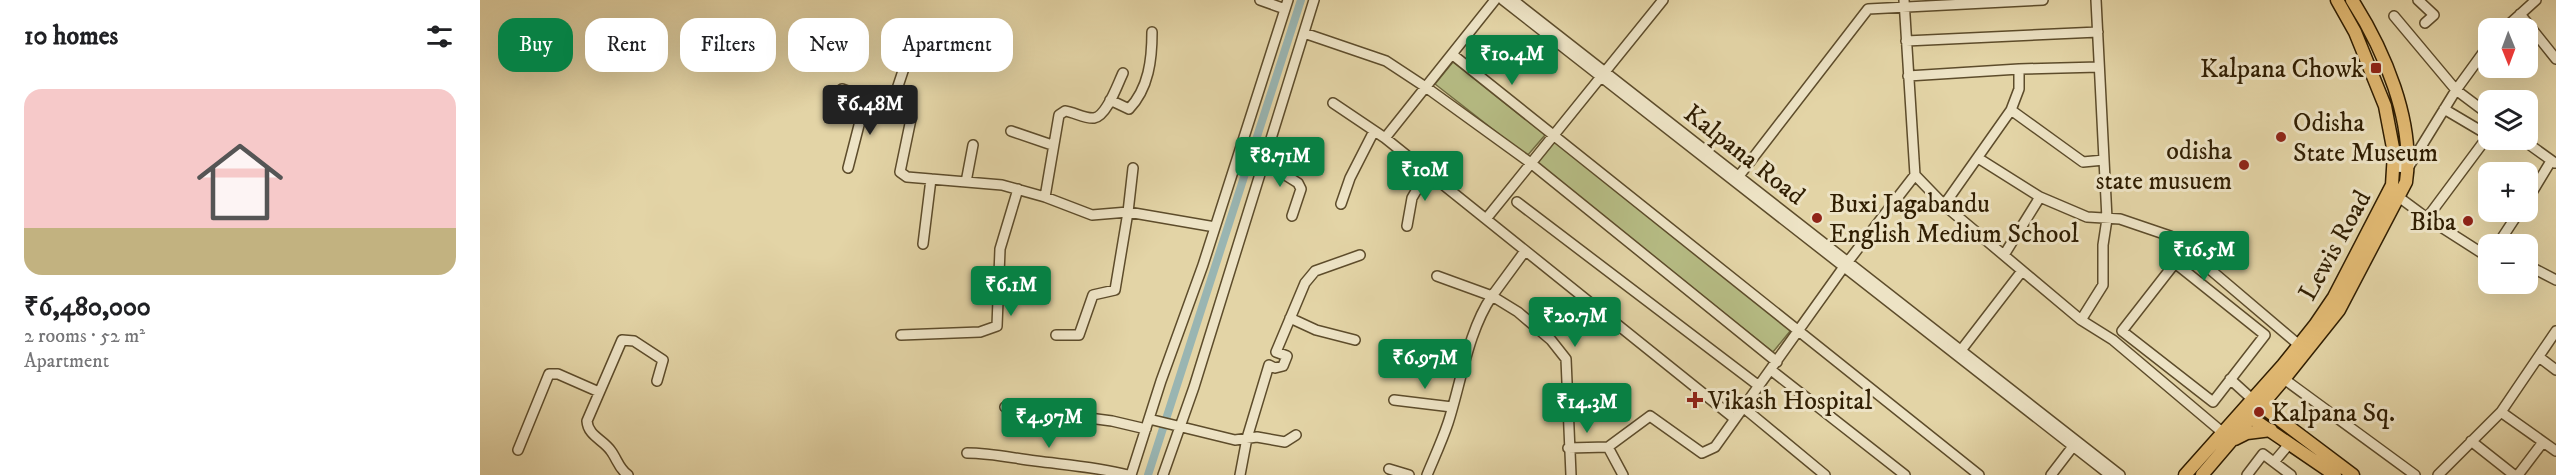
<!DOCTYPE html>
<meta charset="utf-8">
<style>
body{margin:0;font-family:"IM FELL DW Pica",serif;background:#f2f2f2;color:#202124;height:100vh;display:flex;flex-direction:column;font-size:22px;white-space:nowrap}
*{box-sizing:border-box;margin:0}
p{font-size:20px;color:#757577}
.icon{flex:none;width:33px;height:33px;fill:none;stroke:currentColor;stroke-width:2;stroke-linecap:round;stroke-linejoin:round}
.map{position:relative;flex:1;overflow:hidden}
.drawer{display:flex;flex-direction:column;background:#fff;width:480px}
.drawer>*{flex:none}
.top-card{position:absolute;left:18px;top:18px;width:570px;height:54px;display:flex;gap:12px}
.needle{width:39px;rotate:179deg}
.buttons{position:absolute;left:1998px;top:18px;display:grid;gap:12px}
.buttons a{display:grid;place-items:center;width:60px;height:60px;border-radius:12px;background:#fff;box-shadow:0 6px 24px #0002;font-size:30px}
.price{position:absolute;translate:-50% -51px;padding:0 14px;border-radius:6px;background:#0b8043;color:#fff;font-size:20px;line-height:39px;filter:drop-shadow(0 2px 3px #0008)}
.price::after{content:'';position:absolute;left:50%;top:36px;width:18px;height:14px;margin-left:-9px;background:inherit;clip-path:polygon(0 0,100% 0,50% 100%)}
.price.selected{background:#222;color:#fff}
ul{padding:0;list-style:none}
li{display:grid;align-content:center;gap:12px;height:318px;padding:0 24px}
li+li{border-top:2px solid #e0e0e0}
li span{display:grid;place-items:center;height:186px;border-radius:18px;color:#555}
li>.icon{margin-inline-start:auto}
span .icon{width:108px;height:108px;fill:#fffc;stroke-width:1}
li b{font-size:26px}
h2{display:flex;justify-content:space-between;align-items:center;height:72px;padding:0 24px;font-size:26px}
.chip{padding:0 21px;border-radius:18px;background:#fff;box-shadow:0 6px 24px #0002;font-size:21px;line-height:54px}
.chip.selected{background:#0b8043;color:#fff}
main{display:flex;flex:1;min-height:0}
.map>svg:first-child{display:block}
</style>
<main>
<section class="drawer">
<h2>10 homes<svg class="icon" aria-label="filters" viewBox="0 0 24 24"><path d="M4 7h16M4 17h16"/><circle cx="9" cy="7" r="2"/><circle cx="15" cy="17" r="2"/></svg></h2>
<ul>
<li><span style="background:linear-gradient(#f6c9c9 75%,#c2b280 0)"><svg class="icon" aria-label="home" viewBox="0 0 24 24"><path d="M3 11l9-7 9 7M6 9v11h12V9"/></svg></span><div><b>₹6,480,000</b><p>2 rooms · 52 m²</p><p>Apartment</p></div></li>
</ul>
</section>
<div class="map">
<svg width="2076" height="475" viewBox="0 0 2076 475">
<rect width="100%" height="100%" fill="#e3d4a6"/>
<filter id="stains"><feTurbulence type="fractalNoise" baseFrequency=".00333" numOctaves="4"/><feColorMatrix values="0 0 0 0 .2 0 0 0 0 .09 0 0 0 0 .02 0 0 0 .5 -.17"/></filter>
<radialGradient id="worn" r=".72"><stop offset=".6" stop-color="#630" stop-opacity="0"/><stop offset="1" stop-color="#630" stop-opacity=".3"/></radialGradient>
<!-- green -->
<path fill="#b6bc84" stroke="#736d43" stroke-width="1.5" d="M 973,62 L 1065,135 L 1047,156 L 955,84 Z
M 1074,141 L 1311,330 L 1293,352 L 1056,163 Z"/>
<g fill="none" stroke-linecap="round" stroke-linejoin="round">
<!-- canal -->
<path stroke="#99b5b2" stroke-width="8" d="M 668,475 L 821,0"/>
<defs>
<path id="minor" d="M 780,0 L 805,9
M 1023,0 L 1630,475
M 1033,0 L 1640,475
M 1424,0 L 1435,175 L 1464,205 L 1601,320 L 1623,285 L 1623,245 L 1627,219 L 1616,0
M 1938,0 L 1954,15 L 1945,23
M 2040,14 L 2076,59
M 1914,16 L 1976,90 L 2008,114
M 2025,28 L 2056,0
M 824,33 L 906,61 L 947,88 L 1052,164 L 1297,362
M 1426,41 L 1618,32
M 973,55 L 1499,475
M 1428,76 L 1539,69 L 1619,67
M 362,89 L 411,107 L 431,119 L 420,172 L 427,177 L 522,185 L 565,197 L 612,215 L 648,212 L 735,227
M 630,100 L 649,109 C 669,88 672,59 672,32
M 853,103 L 905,138 L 1255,419
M 411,107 L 426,62
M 1964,109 L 2008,135
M 1531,110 L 1603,162 L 1624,160
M 531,131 L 572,145
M 905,138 L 1015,0
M 2043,140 L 2075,163
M 1498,158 L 1560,197 L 1607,217 L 1640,219 L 1690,236 L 1715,251 L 1726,266 L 1819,345
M 783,161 L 818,183 L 821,189 L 812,216
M 1915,167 L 1928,168 L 1976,90 L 2008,46
M 368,168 L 386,98
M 1259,176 L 1388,9 L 1563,0
M 486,182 L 493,145
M 565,197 L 579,115 L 585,111 C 594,112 605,119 614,118 C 627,116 638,83 643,73
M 1920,198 L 1947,218 L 2008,136
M 2048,199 L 2071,161
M 1037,202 L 1279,386
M 861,204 L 870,178 L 894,131
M 1464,205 L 1531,110 L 1539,89 L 1539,69
M 1947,218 L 2008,257
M 1006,219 L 1183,0
M 927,226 L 932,198 L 947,172
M 443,244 L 451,179
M 2018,244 L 2039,212
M 1045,251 L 1012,296 L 1038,312 L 1071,340 L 1086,359 L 1091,475
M 1524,255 L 1560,197
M 1695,263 L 1785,335 L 1733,402 L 1642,331 Z
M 2048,272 L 2051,267 L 2076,280
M 810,318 L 836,330 L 875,340
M 1601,320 L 1633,340 L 1742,432
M 421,335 L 500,332 L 517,326 L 520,249 L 538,189
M 576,335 L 599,335 L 613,295 L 635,290 L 648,212 L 653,168
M 1482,349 L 1542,271
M 2059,357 L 2076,370
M 1291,370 L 1425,475
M 1750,379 L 1772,399
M 1804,379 L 1935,475
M 914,400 L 972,407
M 525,407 L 632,421 L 666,429
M 1264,408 L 1345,475
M 2021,412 L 2076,451
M 669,419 L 755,440 L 777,437 L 805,442 L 816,435
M 1991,441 L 2034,475
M 1088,448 L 1128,447
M 38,450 L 69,374 L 78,374 L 119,392
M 487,453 C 511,453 532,458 556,461 C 587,465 617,467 648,475
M 1794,462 L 1810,443
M 909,469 L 929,475
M 148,475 C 139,469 137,459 131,451 C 124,440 108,436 107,421 L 142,340 L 154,341 L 183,360 L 177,381
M 651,475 L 681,381 L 723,265 L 808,0
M 683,475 L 714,387 L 834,0
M 760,475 L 767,438 L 789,365 L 795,368 L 803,366 L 807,356 L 796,352 L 825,283 L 835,271 L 880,255
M 947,475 C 954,458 962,441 968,423 C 981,383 988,331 1012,296 L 957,276
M 1143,475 L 1128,447 L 1170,416 L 1222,453 L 1235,447 L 1363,268 L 1435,175
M 1571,475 L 1594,445
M 1767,475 L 1783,454 L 1811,475
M 1958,475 L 2021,412 L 2076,331
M 2038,475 L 2063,442"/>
<path id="major" d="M 1776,402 L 1873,475
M 1767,415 L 1855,475
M 1755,439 L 1767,433 L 1791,430
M 1705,475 L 1803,365 L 1835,325 L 1854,297 L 1912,185 L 1914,153 L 1905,106 L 1875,32 L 1857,0
M 1722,475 L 1804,379 L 1859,310 L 1926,182 C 1935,122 1904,50 1872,0"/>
</defs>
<!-- minor casing -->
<use href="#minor" stroke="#5d4c2b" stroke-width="12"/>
<!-- major casing -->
<use href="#major" stroke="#301e02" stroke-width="15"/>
<!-- minor -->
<use href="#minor" stroke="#ede3c5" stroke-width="9"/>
<!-- major -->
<use href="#major" stroke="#e2ba73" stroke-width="12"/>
</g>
<!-- markers -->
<g fill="#8f2418" stroke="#ede3c5" stroke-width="2">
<rect x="1890" y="62" width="12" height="12" rx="3"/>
<circle cx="1801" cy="137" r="6"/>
<circle cx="1764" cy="165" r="6"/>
<circle cx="1337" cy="218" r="6"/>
<circle cx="1988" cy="221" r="6"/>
<path d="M1212 391h6v6h6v6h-6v6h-6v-6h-6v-6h6z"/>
<circle cx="1779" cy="412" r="6"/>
</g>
<g text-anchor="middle" stroke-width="6" stroke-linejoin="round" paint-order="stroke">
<!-- poi labels -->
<g font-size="26" fill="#301e02" stroke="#ede3c5" text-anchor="start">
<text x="1884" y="77" text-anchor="end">Kalpana Chowk</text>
<text x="1813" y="131">Odisha<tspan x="1813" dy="30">State Museum</tspan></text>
<text x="1752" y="159" text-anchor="end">odisha<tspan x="1752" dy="30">state musuem</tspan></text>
<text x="1349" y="212">Buxi Jagabandu<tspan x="1349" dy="30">English Medium School</tspan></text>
<text x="1976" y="230" text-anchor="end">Biba</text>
<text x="1228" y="409">Vikash Hospital</text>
<text x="1791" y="421">Kalpana Sq.</text>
</g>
<!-- street labels -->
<g font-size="26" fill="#301e02" stroke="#ede3c5">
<text transform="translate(1265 154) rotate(38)" y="9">Kalpana Road</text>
<text transform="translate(1854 245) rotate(-61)" y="9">Lewis Road</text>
</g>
</g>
<rect width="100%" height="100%" filter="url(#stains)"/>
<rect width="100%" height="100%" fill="url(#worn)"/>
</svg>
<div class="buttons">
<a><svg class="needle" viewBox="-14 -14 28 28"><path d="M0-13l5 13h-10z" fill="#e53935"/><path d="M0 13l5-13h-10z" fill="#757577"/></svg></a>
<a><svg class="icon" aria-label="layers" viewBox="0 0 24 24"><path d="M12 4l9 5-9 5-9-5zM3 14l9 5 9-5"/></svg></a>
<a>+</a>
<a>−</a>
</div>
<b class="price" style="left:1032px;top:86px">₹10.4M</b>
<b class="price selected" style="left:390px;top:136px">₹6.48M</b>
<b class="price" style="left:800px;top:188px">₹8.71M</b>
<b class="price" style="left:945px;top:202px">₹10M</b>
<b class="price" style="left:1724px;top:282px">₹16.5M</b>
<b class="price" style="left:531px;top:317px">₹6.1M</b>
<b class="price" style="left:1095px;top:348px">₹20.7M</b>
<b class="price" style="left:945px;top:390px">₹6.97M</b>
<b class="price" style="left:1107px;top:434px">₹14.3M</b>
<b class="price" style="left:569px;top:449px">₹4.97M</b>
<div class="top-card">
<a class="chip selected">Buy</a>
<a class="chip">Rent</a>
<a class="chip">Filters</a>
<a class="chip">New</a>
<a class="chip">Apartment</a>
</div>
</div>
</main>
